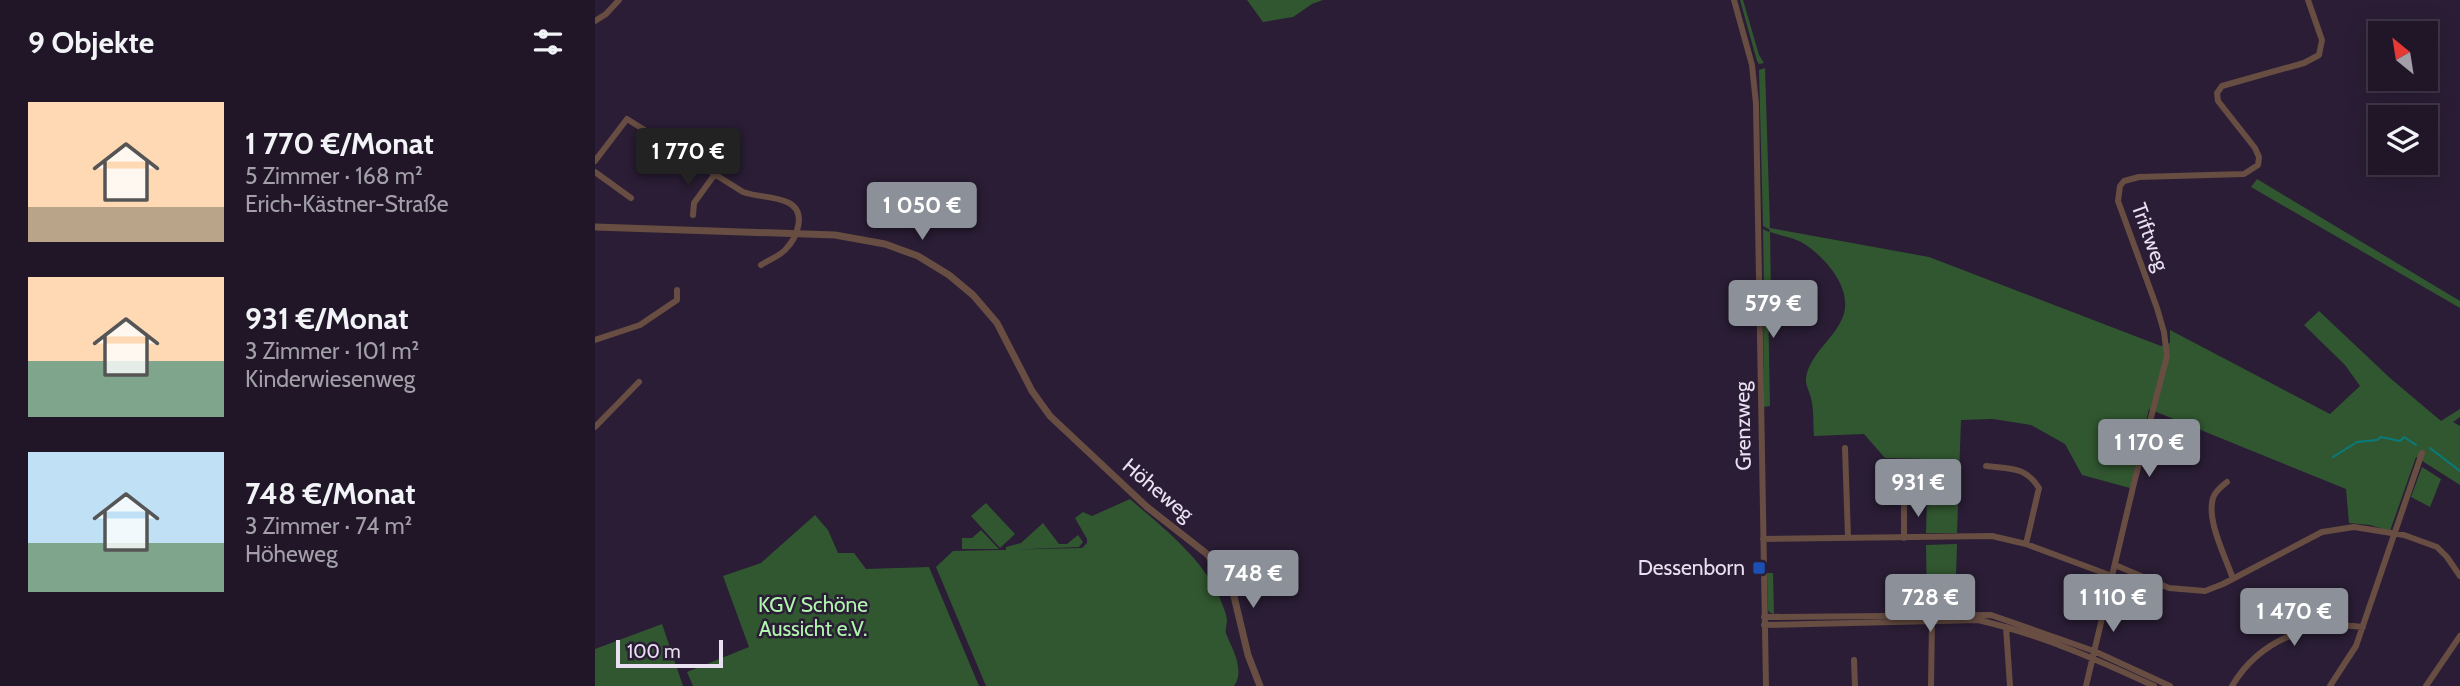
<!DOCTYPE html>
<html lang="de">
<meta charset="utf-8">
<style>
body{margin:0;font-family:Cabin,sans-serif;background:#2d2334;color:#f1f3f6;height:100vh;display:flex;flex-direction:column;font-size:26px;white-space:nowrap}
*{box-sizing:border-box;margin:0}
p{font-size:23px;color:#a29fa8}
.icon{flex:none;width:38px;height:38px;fill:none;stroke:currentColor;stroke-width:2;stroke-linecap:round;stroke-linejoin:round}
.map{position:relative;flex:1;overflow:hidden}
.sheet{display:flex;flex-direction:column;background:#201628;width:595px}
.sheet>*{flex:none}
.needle{width:46px;rotate:330deg}
.controls{position:absolute;left:1773px;top:21px;display:grid;gap:14px}
.controls a{display:grid;place-items:center;width:70px;height:70px;border-radius:0px;background:#201628;box-shadow:0 7px 28px #0002,0 0 0 2px #3d3545;font-size:35px}
.scale{position:absolute;left:21px;bottom:18px;width:107px;box-sizing:border-box;padding-left:7px;border:4px solid #e9e1f1;border-top:0;font-size:19px;line-height:24px;white-space:nowrap;color:#e9e1f1;-webkit-text-stroke:5px #2a1d35;paint-order:stroke}
.price{position:absolute;translate:-50% -60px;padding:0 16px;border-radius:7px;background:#8c9099;color:#fff;font-size:23px;line-height:46px;filter:drop-shadow(0 2px 4px #0008)}
.price::after{content:'';position:absolute;left:50%;top:42px;width:21px;height:16px;margin-left:-10px;background:inherit;clip-path:polygon(0 0,100% 0,50% 100%)}
.price.selected{background:#222;color:#fff}
ul{padding:0;list-style:none}
li{display:flex;align-items:center;gap:21px;height:175px;padding:0 28px}
li span{display:grid;place-items:center;flex:none;width:196px;height:140px;border-radius:0px;color:#555}
li>.icon{margin-inline-start:auto}
span .icon{width:84px;height:84px;fill:#fffc;stroke-width:1}
li b{font-size:30px}
h2{display:flex;justify-content:space-between;align-items:center;height:84px;padding:0 28px;font-size:30px}
main{display:flex;flex:1;min-height:0}
.map>svg:first-child{display:block}
</style>
<main>
<section class="sheet">
<h2>9 Objekte<svg class="icon" aria-label="filters" viewBox="0 0 24 24"><path d="M4 7h16M4 17h16"/><circle cx="9" cy="7" r="2"/><circle cx="15" cy="17" r="2"/></svg></h2>
<ul>
<li><span style="background:linear-gradient(#ffd9b3 75%,#b9a48a 0)"><svg class="icon" aria-label="home" viewBox="0 0 24 24"><path d="M3 11l9-7 9 7M6 9v11h12V9"/></svg></span><div><b>1 770 €/Monat</b><p>5 Zimmer · 168 m²</p><p>Erich-Kästner-Straße</p></div></li>
<li><span style="background:linear-gradient(#ffd9b3 60%,#7fa58c 0)"><svg class="icon" aria-label="home" viewBox="0 0 24 24"><path d="M3 11l9-7 9 7M6 9v11h12V9"/></svg></span><div><b>931 €/Monat</b><p>3 Zimmer · 101 m²</p><p>Kinderwiesenweg</p></div></li>
<li><span style="background:linear-gradient(#bfe0f5 65%,#7fa58c 0)"><svg class="icon" aria-label="home" viewBox="0 0 24 24"><path d="M3 11l9-7 9 7M6 9v11h12V9"/></svg></span><div><b>748 €/Monat</b><p>3 Zimmer · 74 m²</p><p>Höheweg</p></div></li>
</ul>
</section>
<div class="map">
<svg width="1865" height="686" viewBox="0 0 1865 686">
<rect width="100%" height="100%" fill="#2a1d35"/>
<!-- green -->
<path fill="#315730" d="M 652,0 L 728,0 L 717,4 L 698,17 L 668,22 Z
M 1145,0 L 1148,0 L 1164,55 L 1169,63 L 1164,64 L 1162,61 Z
M 1170,68 L 1175,228 L 1334,257 L 1566,346 L 1575,343 L 1575,330 L 1735,414 L 1765,386 L 1750,365 L 1709,325 L 1724,311 L 1795,378 L 1846,421 L 1865,409 L 1865,417 L 1858,422 L 1865,426 L 1865,485 L 1821,457 L 1795,531 L 1775,525 L 1754,523 L 1751,489 L 1554,409 L 1535,488 L 1487,475 L 1470,444 L 1436,425 L 1398,419 L 1366,420 L 1362,533 L 1331,533 L 1333,459 L 1290,458 L 1269,434 L 1219,436 C 1218,424 1219,410 1216,398 C 1213,387 1209,384 1212,373 C 1218,353 1236,340 1245,323 C 1262,294 1234,261 1211,245 C 1202,238 1186,236 1175,232 L 1176,294 L 1169,295 L 1168,229 L 1174,232 L 1175,230 L 1168,226 L 1164,70 Z
M 1662,179 L 1865,301 L 1865,308 L 1656,187 Z
M 1168,299 L 1173,300 L 1175,406 L 1169,407 Z
M 1827,467 L 1846,479 L 1835,507 L 1816,497 Z
M 535,499 C 568,528 603,554 623,594 C 626,601 631,612 632,620 C 632,626 629,630 632,636 C 638,650 650,671 639,686 L 391,686 L 341,567 L 358,551 L 487,548 L 492,543 L 492,539 L 480,518 L 488,512 L 497,516 Z
M 391,503 L 420,534 L 405,548 L 376,516 Z
M 220,515 L 233,530 L 243,553 L 259,553 L 271,569 L 334,567 L 384,686 L 98,686 L 92,672 L 154,647 L 128,576 L 166,563 Z
M 448,523 L 464,544 L 472,544 L 483,535 L 488,542 L 484,547 L 411,550 L 411,547 L 426,543 Z
M 386,530 L 404,549 L 367,549 L 367,538 L 377,538 Z
M 1362,544 L 1360,607 L 1332,608 L 1331,545 Z
M 1172,573 L 1178,573 L 1179,614 L 1174,612 L 1173,609 Z
M 67,624 L 88,686 L 0,686 L 0,649 Z"/>
<g fill="none" stroke-linecap="round" stroke-linejoin="round">
<!-- stream -->
<path stroke="#087b7c" stroke-width="2" d="M 1835,448 L 1865,471
M 1738,457 L 1762,442 L 1782,440 L 1786,437 L 1805,441 L 1809,437 L 1821,445"/>
<!-- minor -->
<path stroke="#674d42" stroke-width="6" d="M 1139,0 L 1157,65 L 1161,104 L 1171,686
M 0,21 L 11,14 L 24,0
M 0,161 L 32,119 L 148,192 C 162,197 179,196 192,202 C 213,211 202,238 190,250 C 184,256 174,260 166,265
M 0,172 L 36,198
M 98,215 L 99,203 L 120,174
M 0,340 L 45,325 L 82,300 L 82,290
M 0,427 L 44,382
M 1250,448 L 1253,537
M 1391,466 C 1415,469 1430,466 1444,488 L 1431,544
M 1632,482 C 1627,486 1620,491 1618,498 C 1611,520 1631,558 1638,579
M 1309,501 L 1309,538
M 1168,539 L 1397,536 L 1431,544 L 1517,576
M 1520,565 L 1574,588 L 1610,591 L 1628,584 L 1727,532 L 1759,527 L 1809,535 L 1842,547 L 1852,557 L 1865,576
M 1169,617 L 1396,615 L 1499,651 L 1575,686
M 1169,625 L 1383,620 C 1444,634 1503,660 1559,686
M 1411,627 L 1415,686
M 1259,660 L 1260,686
M 1336,686 L 1337,620
M 1491,686 L 1539,483 L 1572,356 L 1569,332 L 1562,308 L 1523,201 L 1525,186 L 1529,181 L 1544,177 L 1649,174 L 1663,165 L 1664,157 L 1660,148 L 1623,101 L 1622,93 L 1627,86 L 1709,63 L 1724,55 L 1727,40 L 1713,0
M 1637,686 C 1665,639 1715,621 1768,627
M 1735,686 L 1761,646 L 1827,453
M 1831,686 L 1865,636"/>
<!-- tertiary -->
<path stroke="#674d42" stroke-width="7" d="M 0,227 L 240,235 L 290,244 L 323,256 L 354,275 L 378,295 L 402,323 L 437,391 L 455,416 L 552,507 L 612,554 L 624,569 L 638,592 L 653,655 L 665,686"/>
</g>
<!-- markers -->
<rect fill="#1a4fb4" stroke="#2a1d35" stroke-width="2.5" x="1157" y="561" width="14" height="14" rx="3.5"/>
<g text-anchor="middle" stroke-width="5" stroke-linejoin="round" paint-order="stroke">
<!-- street labels -->
<g font-size="21" fill="#e9e1f1" stroke="#2a1d35">
<text transform="translate(1555 237) rotate(70)" y="7">Triftweg</text>
<text transform="translate(1148 426) rotate(-91)" y="7">Grenzweg</text>
<text transform="translate(563 490) rotate(40)" y="7">Höheweg</text>
</g>
<!-- poi labels -->
<g font-size="21" fill="#e9e1f1" stroke="#2a1d35" text-anchor="end">
<text x="1150" y="575">Dessenborn</text>
</g>
<!-- park labels -->
<g font-size="21" fill="#b0f5ad" stroke="#2a1d35">
<text x="218" y="612">KGV Schöne<tspan x="218" dy="24">Aussicht e.V.</tspan></text>
</g>
</g>
</svg>
<div class="controls">
<a><svg class="needle" viewBox="-14 -14 28 28"><path d="M0-13l5 13h-10z" fill="#e53935"/><path d="M0 13l5-13h-10z" fill="#a29fa8"/></svg></a>
<a><svg class="icon" aria-label="layers" viewBox="0 0 24 24"><path d="M12 4l9 5-9 5-9-5zM3 14l9 5 9-5"/></svg></a>
</div>
<div class="scale">100 m</div>
<b class="price selected" style="left:93px;top:188px">1 770 €</b>
<b class="price" style="left:327px;top:242px">1 050 €</b>
<b class="price" style="left:1178px;top:340px">579 €</b>
<b class="price" style="left:1554px;top:479px">1 170 €</b>
<b class="price" style="left:1323px;top:519px">931 €</b>
<b class="price" style="left:658px;top:610px">748 €</b>
<b class="price" style="left:1335px;top:634px">728 €</b>
<b class="price" style="left:1518px;top:634px">1 110 €</b>
<b class="price" style="left:1699px;top:648px">1 470 €</b>
</div>
</main>
